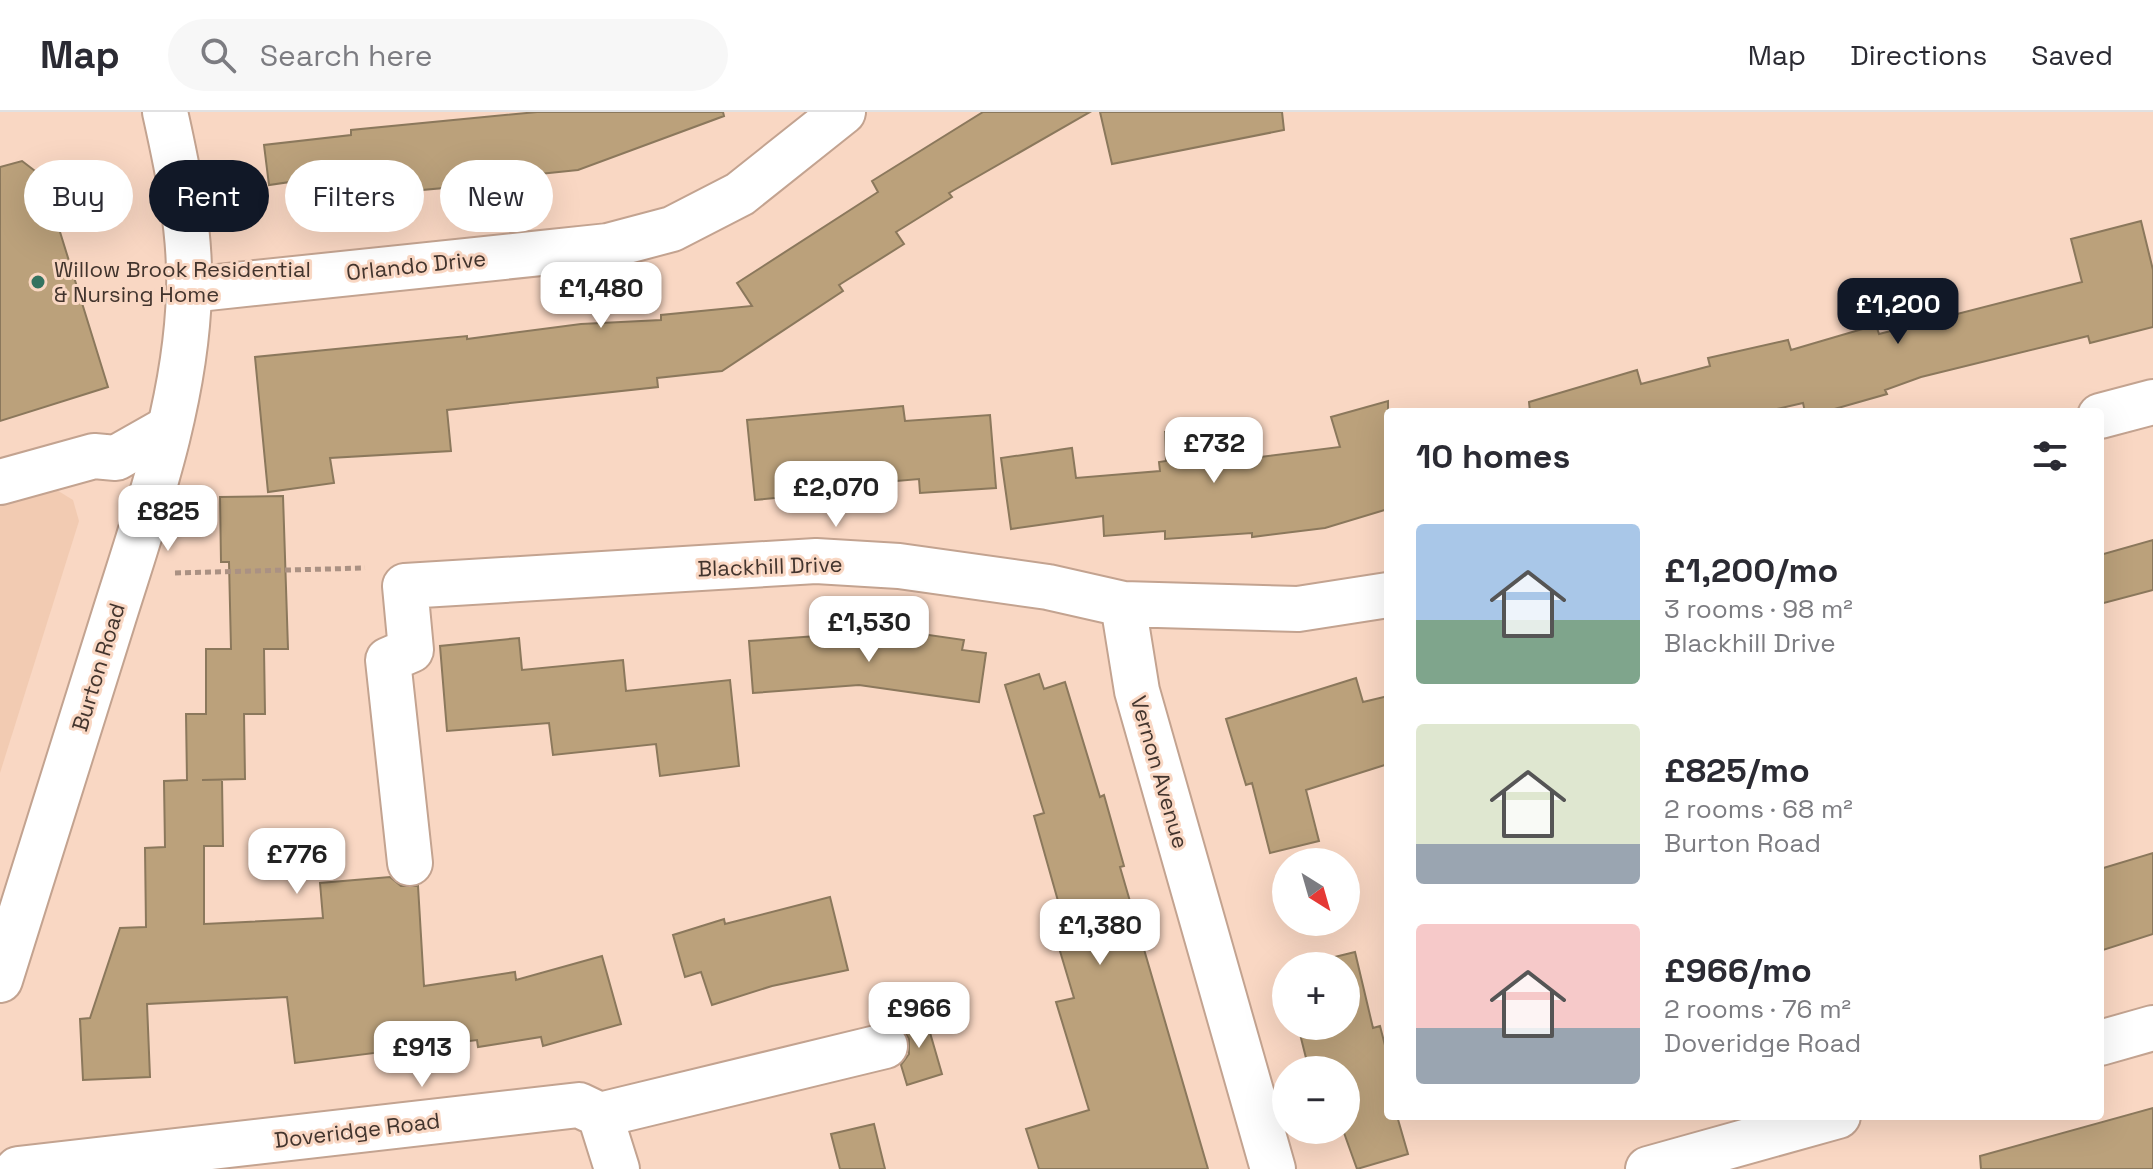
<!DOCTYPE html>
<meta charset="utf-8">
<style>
body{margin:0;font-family:"Space Grotesk",sans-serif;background:#f7f7f7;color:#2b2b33;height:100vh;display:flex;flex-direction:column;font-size:30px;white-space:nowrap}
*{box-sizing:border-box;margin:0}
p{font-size:26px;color:#7c7c81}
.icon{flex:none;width:44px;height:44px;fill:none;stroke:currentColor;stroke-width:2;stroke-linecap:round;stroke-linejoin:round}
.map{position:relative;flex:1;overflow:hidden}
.side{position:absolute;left:1384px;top:296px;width:720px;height:712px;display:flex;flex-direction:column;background:#fff;border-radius:8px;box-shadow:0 8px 32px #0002}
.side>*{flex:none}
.hud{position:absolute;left:24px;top:48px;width:760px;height:72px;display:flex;gap:16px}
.needle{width:52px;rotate:143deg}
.fabs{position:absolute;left:1272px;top:736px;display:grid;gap:16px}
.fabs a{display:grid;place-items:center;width:88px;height:88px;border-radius:50%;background:#fff;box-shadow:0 8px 32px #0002;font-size:40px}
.price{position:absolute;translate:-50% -68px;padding:0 18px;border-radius:16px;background:#fff;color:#222;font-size:26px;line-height:52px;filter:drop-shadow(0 2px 4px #0008)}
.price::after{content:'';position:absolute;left:50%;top:48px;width:24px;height:18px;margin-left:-12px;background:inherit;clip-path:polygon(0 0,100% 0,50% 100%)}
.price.selected{background:#111827;color:#fff}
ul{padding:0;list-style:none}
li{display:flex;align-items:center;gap:24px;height:200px;padding:0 32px}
li span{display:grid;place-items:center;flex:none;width:224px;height:160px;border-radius:8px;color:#555}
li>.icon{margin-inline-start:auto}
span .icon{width:96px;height:96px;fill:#fffc;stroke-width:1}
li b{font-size:34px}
h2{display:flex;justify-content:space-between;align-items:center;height:96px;padding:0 32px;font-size:34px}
.chip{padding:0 28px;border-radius:36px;background:#fff;box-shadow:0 8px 32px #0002;font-size:28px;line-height:72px}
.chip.selected{background:#111827;color:#fff}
header{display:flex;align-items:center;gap:48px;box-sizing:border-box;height:112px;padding:0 40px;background:#fff;border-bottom:2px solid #e1e1e2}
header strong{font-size:38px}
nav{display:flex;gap:44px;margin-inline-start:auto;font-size:28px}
.search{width:560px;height:72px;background:#f7f7f7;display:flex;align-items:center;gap:20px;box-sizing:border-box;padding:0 28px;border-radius:44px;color:#7c7c81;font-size:30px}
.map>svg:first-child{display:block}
</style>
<header>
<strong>Map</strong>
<div class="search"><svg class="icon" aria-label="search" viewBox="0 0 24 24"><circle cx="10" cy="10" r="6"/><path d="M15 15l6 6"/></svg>Search here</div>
<nav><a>Map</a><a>Directions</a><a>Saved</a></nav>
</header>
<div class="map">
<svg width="2153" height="1057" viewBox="0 0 2153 1057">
<rect width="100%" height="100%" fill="#f9d7c3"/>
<!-- built -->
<path fill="#f2cbb2" d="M 55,377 L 73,388 L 79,409 L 0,661 L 0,394 Z"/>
<!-- building -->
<path fill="#bba17b" stroke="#8b785c" stroke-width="2" d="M 537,0 L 723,0 L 724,4 L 578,58 L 454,71 L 455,75 L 299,89 L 297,69 L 269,73 L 264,33 L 351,23 L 351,18 Z
M 983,0 L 1090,0 L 949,81 L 952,85 L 896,120 L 904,132 L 839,173 L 843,179 L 722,259 L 657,266 L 658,275 L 447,298 L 451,339 L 330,346 L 334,371 L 268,380 L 255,245 L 467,224 L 467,227 L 581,212 L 661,208 L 661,203 L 752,194 L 737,171 L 878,80 L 872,69 Z
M 1100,0 L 1282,0 L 1284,18 L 1112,52 Z
M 22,49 L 43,65 L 108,275 L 0,309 L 0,55 Z
M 2141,109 L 2153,158 L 2153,215 L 2090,231 L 2088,224 L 1921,265 L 1885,278 L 1887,282 L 1824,300 L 1805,300 L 1803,291 L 1764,300 L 1530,300 L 1529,290 L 1637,258 L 1641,272 L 1710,254 L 1708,246 L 1788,228 L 1791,238 L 1876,213 L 1879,222 L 2082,170 L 2071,127 Z
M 1388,289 L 1388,397 L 1325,416 L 1252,425 L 1252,421 L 1165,427 L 1165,419 L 1104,424 L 1103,404 L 1011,417 L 1001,346 L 1072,336 L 1076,366 L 1160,359 L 1159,350 L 1166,349 L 1165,320 L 1250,312 L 1253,346 L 1340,335 L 1331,305 Z
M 903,294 L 905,309 L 990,303 L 996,376 L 920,381 L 919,367 L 827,375 L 827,381 L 755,388 L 747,308 Z
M 283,384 L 288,537 L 264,537 L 265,602 L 244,602 L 245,667 L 202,668 L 222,668 L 223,734 L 204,734 L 204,812 L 323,806 L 320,771 L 390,765 L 401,774 L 418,774 L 424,874 L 515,860 L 516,868 L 602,844 L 621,912 L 543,934 L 541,925 L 478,935 L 477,928 L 295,951 L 287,885 L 147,892 L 150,965 L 83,968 L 80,907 L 90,906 L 120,816 L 146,815 L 145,736 L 165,735 L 164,669 L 187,668 L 186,602 L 206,602 L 206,537 L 231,537 L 229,450 L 221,450 L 220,385 Z
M 2153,428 L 2153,478 L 2100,492 L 2100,443 Z
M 859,513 L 964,528 L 962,538 L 986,541 L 979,590 L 859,573 L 753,581 L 749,529 L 858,521 Z
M 519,526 L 522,558 L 623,548 L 626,579 L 730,568 L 739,654 L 660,664 L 656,632 L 553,643 L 549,611 L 447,619 L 440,534 Z
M 1039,562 L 1044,577 L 1065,570 L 1100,685 L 1104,683 L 1124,754 L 1120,755 L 1208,1057 L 1039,1057 L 1026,1017 L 1089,998 L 1056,890 L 1074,886 L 1048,799 L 1060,796 L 1034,704 L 1044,701 L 1005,573 Z
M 1356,566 L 1363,590 L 1388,584 L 1388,652 L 1306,678 L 1319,729 L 1270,741 L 1252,671 L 1246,673 L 1226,607 Z
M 2153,741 L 2153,822 L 2100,839 L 2100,757 Z
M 830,785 L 848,858 L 772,874 L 712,893 L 701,860 L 685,865 L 673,823 L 724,807 L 725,812 Z
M 1355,840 L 1373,916 L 1380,914 L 1388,945 L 1388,1004 L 1397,1004 L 1408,1042 L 1357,1057 L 1343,1018 L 1346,1018 L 1346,958 L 1309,958 L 1298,914 L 1346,914 L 1346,854 L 1298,854 Z
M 924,900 L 942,962 L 907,973 L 901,953 L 909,942 L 909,927 L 902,916 L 891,910 Z
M 2153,996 L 2153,1057 L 1981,1057 L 1980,1044 Z
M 874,1012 L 885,1057 L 840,1057 L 831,1022 Z"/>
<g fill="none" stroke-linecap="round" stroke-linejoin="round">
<defs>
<path id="minor" d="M 189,178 L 608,134 L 672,117 L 740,82 L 843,0
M 2100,304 L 2153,290
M 0,370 L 94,344 L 116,346 L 169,316
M 1123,492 L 1137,579 L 1273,1057
M 410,751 L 388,548 L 411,538 L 405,474 L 816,449 L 899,454 L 1048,475 L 1123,492 L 1298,497 L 1388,483
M 2100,931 L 2153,916
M 600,1003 L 617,1057
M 18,1057 L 579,993 L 600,1003 L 885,934
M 1648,1057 L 1838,1004"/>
<path id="major" d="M 0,868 C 38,747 76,625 114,504 C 147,399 186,290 189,180 C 191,120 178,58 165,0"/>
</defs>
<!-- minor casing -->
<use href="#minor" stroke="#c3a390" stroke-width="48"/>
<!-- major casing -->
<use href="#major" stroke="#c3a390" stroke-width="48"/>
<!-- path -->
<path stroke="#aa9183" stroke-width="5" stroke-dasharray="6 4" stroke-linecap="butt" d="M 175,461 L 365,456"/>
<!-- minor -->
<use href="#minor" stroke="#fff" stroke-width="44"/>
<!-- major -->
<use href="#major" stroke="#fff" stroke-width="44"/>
</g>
<!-- markers -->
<circle fill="#347360" stroke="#f9d7c3" stroke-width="3" cx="38" cy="170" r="8"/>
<g text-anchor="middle" stroke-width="6" stroke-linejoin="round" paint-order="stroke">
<!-- street labels -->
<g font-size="22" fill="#42342d" stroke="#f9d7c3">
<text transform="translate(416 153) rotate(-6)" y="8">Orlando Drive</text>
<text transform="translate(770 454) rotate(-2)" y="8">Blackhill Drive</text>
<text transform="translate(98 555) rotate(-73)" y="8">Burton Road</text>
<text transform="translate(1160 660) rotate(74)" y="8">Vernon Avenue</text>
<text transform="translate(357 1018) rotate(-7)" y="8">Doveridge Road</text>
</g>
<!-- poi labels -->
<g font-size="22" fill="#42342d" stroke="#f9d7c3" text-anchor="start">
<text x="54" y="165">Willow Brook Residential<tspan x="54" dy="25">&amp; Nursing Home</tspan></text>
</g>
</g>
</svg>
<div class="fabs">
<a><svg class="needle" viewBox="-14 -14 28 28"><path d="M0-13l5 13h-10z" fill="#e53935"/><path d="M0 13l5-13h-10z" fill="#7c7c81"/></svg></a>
<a>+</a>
<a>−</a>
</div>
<b class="price" style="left:601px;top:218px">£1,480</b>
<b class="price selected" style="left:1898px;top:234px">£1,200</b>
<b class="price" style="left:1214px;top:373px">£732</b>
<b class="price" style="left:836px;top:417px">£2,070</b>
<b class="price" style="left:168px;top:441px">£825</b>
<b class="price" style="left:869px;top:552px">£1,530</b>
<b class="price" style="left:297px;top:784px">£776</b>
<b class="price" style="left:1100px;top:855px">£1,380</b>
<b class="price" style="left:919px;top:938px">£966</b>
<b class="price" style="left:422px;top:977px">£913</b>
<div class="hud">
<a class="chip">Buy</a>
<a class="chip selected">Rent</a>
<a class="chip">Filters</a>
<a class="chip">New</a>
</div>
<section class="side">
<h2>10 homes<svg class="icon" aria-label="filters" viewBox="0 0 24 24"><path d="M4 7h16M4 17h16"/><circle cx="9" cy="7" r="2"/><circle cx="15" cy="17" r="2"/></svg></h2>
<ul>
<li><span style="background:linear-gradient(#a9c7e8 60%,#7fa58c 0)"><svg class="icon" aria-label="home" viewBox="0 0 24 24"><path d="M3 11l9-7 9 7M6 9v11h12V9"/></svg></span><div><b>£1,200/mo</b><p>3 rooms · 98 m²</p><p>Blackhill Drive</p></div></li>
<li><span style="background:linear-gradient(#dfe7d0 75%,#9aa5b1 0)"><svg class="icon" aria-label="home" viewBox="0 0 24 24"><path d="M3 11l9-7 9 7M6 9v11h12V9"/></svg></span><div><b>£825/mo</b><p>2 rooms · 68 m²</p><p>Burton Road</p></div></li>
<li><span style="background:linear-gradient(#f6c9c9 65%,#9aa5b1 0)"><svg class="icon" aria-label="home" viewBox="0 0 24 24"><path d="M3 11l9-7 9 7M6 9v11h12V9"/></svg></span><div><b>£966/mo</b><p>2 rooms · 76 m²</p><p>Doveridge Road</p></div></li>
</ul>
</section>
</div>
